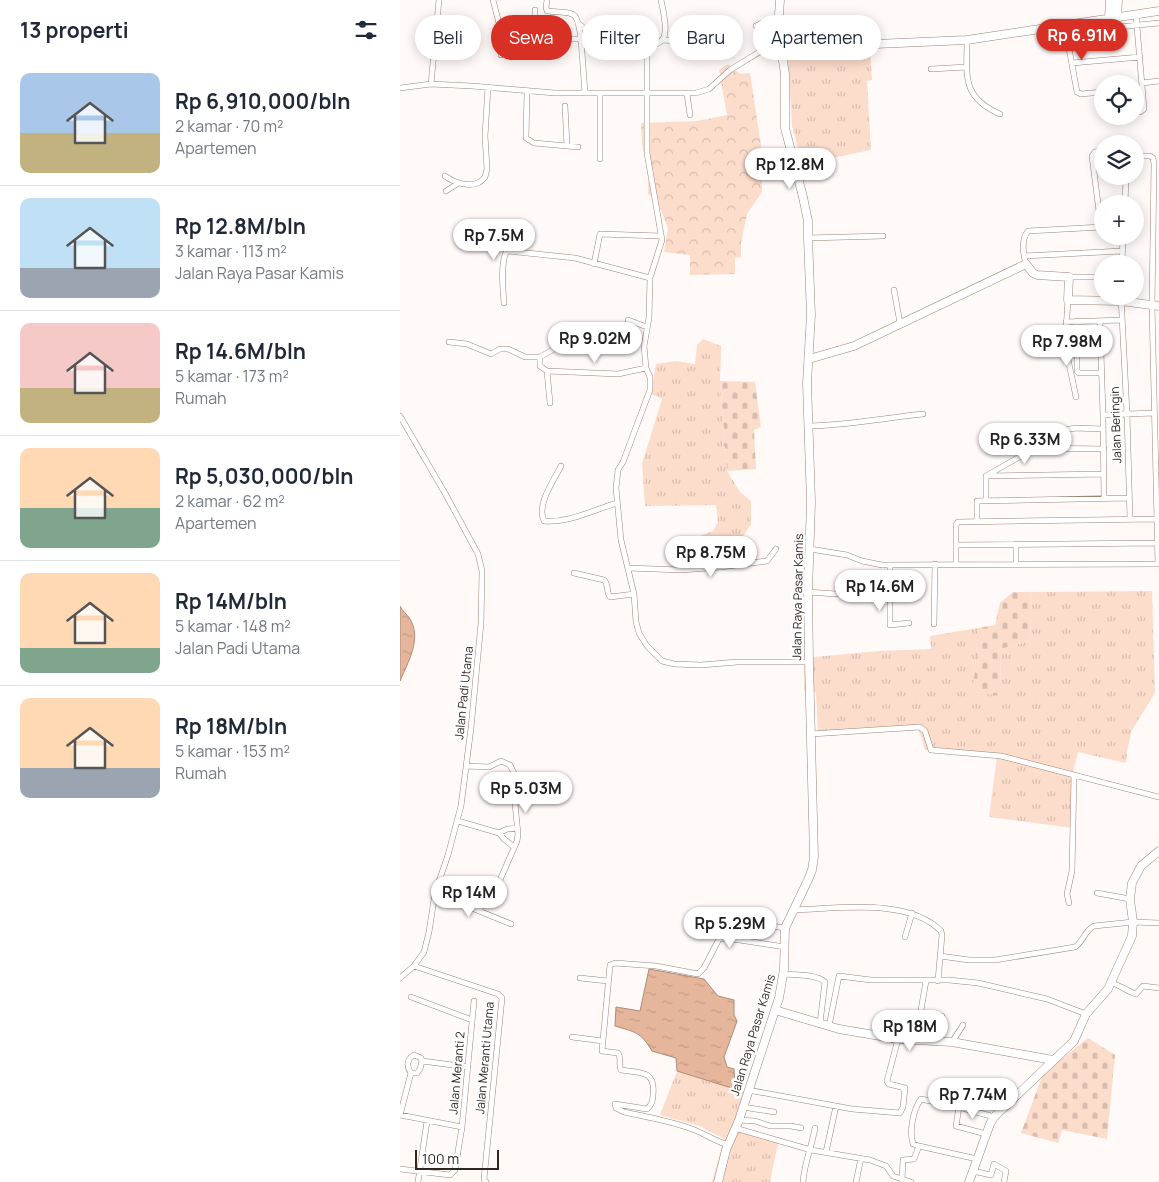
<!DOCTYPE html>
<html lang="id">
<meta charset="utf-8">
<style>
body{margin:0;font-family:Manrope,sans-serif;background:#f6f6f7;color:#1f2937;height:100vh;display:flex;flex-direction:column;font-size:19px;white-space:nowrap}
*{box-sizing:border-box;margin:0}
p{font-size:16px;color:#747a83}
.icon{flex:none;width:28px;height:28px;fill:none;stroke:currentColor;stroke-width:2;stroke-linecap:round;stroke-linejoin:round}
.map{position:relative;flex:1;overflow:hidden}
.drawer{display:flex;flex-direction:column;background:#fff;width:400px}
.drawer>*{flex:none}
.top-card{position:absolute;left:15px;top:15px;width:475px;height:45px;display:flex;gap:10px}
.buttons{position:absolute;left:694px;top:75px;display:grid;gap:10px}
.buttons a{display:grid;place-items:center;width:50px;height:50px;border-radius:50%;background:#fff;box-shadow:0 2px 12px #0003;font-size:25px}
.scale{position:absolute;left:15px;bottom:12px;width:84px;box-sizing:border-box;padding-left:5px;border:2px solid #2f2621;border-top:0;font-size:14px;line-height:18px;white-space:nowrap;color:#2f2621;-webkit-text-stroke:4px #fff;paint-order:stroke}
.price{position:absolute;translate:-50% -42px;padding:0 11px;border-radius:18px;background:#fff;color:#222;font-size:16px;line-height:32px;filter:drop-shadow(0 1px 2px #0008)}
.price::after{content:'';position:absolute;left:50%;top:30px;width:15px;height:11px;margin-left:-8px;background:inherit;clip-path:polygon(0 0,100% 0,50% 100%)}
.price.active{background:#d93025;color:#fff}
ul{padding:0;list-style:none}
li{display:flex;align-items:center;gap:15px;height:125px;padding:0 20px}
li+li{border-top:1px solid #e0e1e3}
li span{display:grid;place-items:center;flex:none;width:140px;height:100px;border-radius:10px;color:#555}
li>.icon{margin-inline-start:auto}
span .icon{width:60px;height:60px;fill:#fffc;stroke-width:1}
li b{font-size:21px}
h2{display:flex;justify-content:space-between;align-items:center;height:60px;padding:0 20px;font-size:21px}
.tag{padding:0 18px;border-radius:22px;background:#fff;box-shadow:0 2px 12px #0003;font-size:18px;line-height:45px}
.tag.active{background:#d93025;color:#fff}
main{display:flex;flex:1;min-height:0}
.map>svg:first-child{display:block}
</style>
<main>
<section class="drawer">
<h2>13 properti<svg class="icon" aria-label="filters" viewBox="0 0 24 24"><path d="M4 7h16M4 17h16"/><circle cx="9" cy="7" r="2"/><circle cx="15" cy="17" r="2"/></svg></h2>
<ul>
<li><span style="background:linear-gradient(#a9c7e8 60%,#c2b280 0)"><svg class="icon" aria-label="home" viewBox="0 0 24 24"><path d="M3 11l9-7 9 7M6 9v11h12V9"/></svg></span><div><b>Rp 6,910,000/bln</b><p>2 kamar · 70 m²</p><p>Apartemen</p></div></li>
<li><span style="background:linear-gradient(#bfe0f5 70%,#9aa5b1 0)"><svg class="icon" aria-label="home" viewBox="0 0 24 24"><path d="M3 11l9-7 9 7M6 9v11h12V9"/></svg></span><div><b>Rp 12.8M/bln</b><p>3 kamar · 113 m²</p><p>Jalan Raya Pasar Kamis</p></div></li>
<li><span style="background:linear-gradient(#f6c9c9 65%,#c2b280 0)"><svg class="icon" aria-label="home" viewBox="0 0 24 24"><path d="M3 11l9-7 9 7M6 9v11h12V9"/></svg></span><div><b>Rp 14.6M/bln</b><p>5 kamar · 173 m²</p><p>Rumah</p></div></li>
<li><span style="background:linear-gradient(#ffd9b3 60%,#7fa58c 0)"><svg class="icon" aria-label="home" viewBox="0 0 24 24"><path d="M3 11l9-7 9 7M6 9v11h12V9"/></svg></span><div><b>Rp 5,030,000/bln</b><p>2 kamar · 62 m²</p><p>Apartemen</p></div></li>
<li><span style="background:linear-gradient(#ffd9b3 75%,#7fa58c 0)"><svg class="icon" aria-label="home" viewBox="0 0 24 24"><path d="M3 11l9-7 9 7M6 9v11h12V9"/></svg></span><div><b>Rp 14M/bln</b><p>5 kamar · 148 m²</p><p>Jalan Padi Utama</p></div></li>
<li><span style="background:linear-gradient(#ffd9b3 70%,#9aa5b1 0)"><svg class="icon" aria-label="home" viewBox="0 0 24 24"><path d="M3 11l9-7 9 7M6 9v11h12V9"/></svg></span><div><b>Rp 18M/bln</b><p>5 kamar · 153 m²</p><p>Rumah</p></div></li>
</ul>
</section>
<div class="map">
<svg width="759" height="1182" viewBox="0 0 759 1182">
<defs>
<pattern id="grass-tufts" width="24" height="20" patternUnits="userSpaceOnUse" patternTransform="scale(1.25)"><rect width="24" height="20" fill="#fcdccb"/><path d="M3 7l-1-3M5 7V3M7 7l1-3M15 17l-1-3M17 17v-4M19 17l1-3" fill="none" stroke="#d8bdae"/></pattern>
<pattern id="forest-crowns" width="20" height="18" patternUnits="userSpaceOnUse" patternTransform="scale(1.25)"><rect width="20" height="18" fill="#fcdccb"/><path d="M2 6a3 3 0 1 1 6 0M12 15a3 3 0 1 1 6 0" fill="none" stroke="#d8bdae"/></pattern>
<pattern id="cemetery-stones" width="16" height="16" patternUnits="userSpaceOnUse" patternTransform="scale(1.25)"><rect width="16" height="16" fill="#fcdccb"/><path d="M2 7V4a2 2 0 0 1 4 0v3zM10 15v-3a2 2 0 0 1 4 0v3z" fill="#d8bdae"/></pattern>
<pattern id="water-ripples" width="26" height="14" patternUnits="userSpaceOnUse" patternTransform="scale(1.25)"><rect width="26" height="14" fill="#e5b69c"/><path d="M2 4q2-2 4 0t4 0M15 11q2-2 4 0t4 0" fill="none" stroke="#c59c86"/></pattern>
</defs>
<rect width="100%" height="100%" fill="#fff9f7"/>
<!-- grass -->
<path fill="url(#grass-tufts)" d="M 426,49 L 470,49 L 472,80 L 467,81 L 471,150 L 402,164 L 392,126 L 388,56 Z
M 303,339 L 321,346 L 320,381 L 327,471 L 340,492 L 351,501 L 351,524 L 337,545 L 337,563 L 305,564 L 300,536 L 313,531 L 318,522 L 316,505 L 245,506 L 242,464 L 262,399 L 251,394 L 256,364 L 276,361 L 295,364 L 297,345 Z
M 752,591 L 755,693 L 732,730 L 727,751 L 726,763 L 678,752 L 672,776 L 674,828 L 589,817 L 597,757 L 525,750 L 519,730 L 418,734 L 416,692 L 404,691 L 404,658 L 479,651 L 531,649 L 530,636 L 578,628 L 573,692 L 601,695 L 600,649 L 630,641 L 632,592 Z
M 277,1071 L 350,1093 L 339,1128 L 379,1138 L 370,1182 L 312,1182 L 324,1139 L 300,1126 L 260,1115 Z"/>
<!-- forest -->
<path fill="url(#forest-crowns)" d="M 328,64 L 340,74 L 350,73 L 361,145 L 362,192 L 347,214 L 341,243 L 341,257 L 335,258 L 335,274 L 290,275 L 290,255 L 264,252 L 268,228 L 257,200 L 248,194 L 249,171 L 242,145 L 241,123 L 297,121 L 327,115 L 319,70 Z"/>
<!-- cemetery -->
<path fill="url(#cemetery-stones)" d="M 320,381 L 355,382 L 361,427 L 354,430 L 356,469 L 327,471 Z
M 613,592 L 632,592 L 630,641 L 600,649 L 601,696 L 573,692 L 578,628 L 595,625 L 600,603 Z
M 688,1038 L 715,1055 L 707,1139 L 662,1130 L 658,1143 L 621,1133 L 643,1074 Z"/>
<!-- water -->
<path fill="url(#water-ripples)" stroke="#ae8b77" d="M 0,606 C 2,611 7,614 10,619 C 22,639 8,662 0,681 Z
M 249,969 L 304,979 L 318,996 L 334,1000 L 334,1015 L 337,1021 L 324,1057 L 327,1067 L 334,1069 L 335,1089 L 277,1071 L 276,1058 L 252,1051 C 241,1032 235,1032 215,1026 L 216,1007 L 240,1011 Z"/>
<g fill="none" stroke-linecap="round" stroke-linejoin="round">
<defs>
<path id="street" d="M 93,0 L 102,35 L 101,55
M 147,0 L 146,7 L 147,11 C 174,14 177,7 181,39
M 261,0 C 263,10 269,33 262,40 C 259,45 252,45 247,46 L 247,153 L 262,240 L 250,278 L 249,318 L 244,346 L 246,368 L 250,377 L 250,390 L 223,462 L 218,470 L 216,488 L 221,540 L 234,594 L 236,622 L 239,633 L 247,646 L 262,661 L 274,664 L 301,665 L 337,662 L 409,662
M 135,10 L 135,39 L 181,39 L 185,93
M 179,24 L 184,28 L 224,37 L 247,46
M 231,24 L 232,40
M 356,26 L 362,23 L 378,23
M 263,40 L 291,42
M 567,40 C 567,75 561,97 600,114
M 672,63 L 740,57
M 531,69 L 567,67
M 742,83 L 759,81
M 31,84 L 39,0
M 0,88 L 31,84 L 72,86 L 155,93 L 296,93 L 309,89 L 330,70 L 379,40
M 127,91 L 126,138 L 134,143 L 178,147
M 702,92 L 681,94 L 677,92 L 668,43 L 671,34 L 679,31 L 759,23
M 287,94 L 290,115
M 165,106 L 167,146
M 735,112 L 740,112 L 744,109 L 736,15
M 200,159 L 200,94
M 45,176 C 56,184 76,190 85,177 L 87,169 L 85,136 L 88,87
M 46,191 L 57,184
M 725,204 L 726,176
M 701,227 L 692,156 L 695,152 L 702,151
M 408,238 L 483,236
M 624,256 L 722,251
M 194,264 L 200,234 L 261,236
M 626,264 C 623,254 621,239 628,231 L 702,227
M 722,264 L 723,236
M 669,277 L 702,277
M 494,290 L 500,323
M 721,296 L 727,414 L 730,519
M 668,300 L 665,345 L 676,397
M 104,303 C 103,290 100,261 107,251 L 175,258 L 250,278
M 228,320 L 247,327
M 677,321 L 677,371 L 679,373 L 702,373
M 666,322 L 722,320
M 700,322 L 703,415 L 704,498
M 49,342 L 67,344 L 91,354 L 100,349 L 108,349 L 125,357 L 140,357 L 140,366 L 147,371 L 218,374 L 246,368
M 140,357 L 156,348 L 160,334
M 147,371 L 150,403
M 703,415 L 754,413
M 0,416 L 46,495 L 78,554 L 82,571 L 81,623 L 71,728 L 61,806 L 48,855 L 35,893 L 29,932 L 24,952 L 14,966 L 0,978
M 409,426 C 447,425 485,418 523,414
M 636,448 L 704,449
M 161,466 C 154,480 136,505 144,521 C 169,523 193,510 217,503
M 587,476 L 704,474
M 586,501 L 586,476 L 666,430 L 675,428 L 703,429
M 577,522 L 577,501 L 728,498
M 616,544 L 616,564
M 556,545 L 757,543
M 410,549 L 447,555 L 462,561 L 482,565 L 758,564 L 752,306 L 754,164 L 753,158 L 750,156 L 735,156
M 556,564 L 556,525 L 558,522 L 755,519
M 490,565 L 490,625 L 509,623
M 228,568 L 281,570 L 321,567 L 367,561 L 376,549
M 174,573 L 204,580 C 209,584 206,592 210,597 L 234,594
M 408,592 L 436,594
M 534,624 L 535,564
M 411,734 L 520,727 L 525,731 L 531,750 L 601,756 L 759,797
M 66,766 L 89,767 L 101,761 L 110,765 L 114,773 L 114,793 L 118,834 L 117,841 L 96,889 L 87,894 L 79,911
M 58,821 L 99,833
M 114,847 L 104,839 L 99,833 L 107,829 L 117,828
M 35,893 L 111,924
M 697,893 L 730,899
M 87,894 L 84,883 L 91,880 L 98,882
M 669,903 L 667,894 L 672,871 L 674,775
M 393,910 C 436,909 508,897 541,931 L 542,935 L 538,981
M 330,920 L 385,928
M 505,937 L 512,913
M 540,956 L 569,960 L 595,960 L 675,947 C 683,942 685,930 694,926 L 733,922 L 759,923
M 14,966 L 98,994 L 102,998 L 84,1179 L 86,1182
M 383,974 C 395,975 416,974 425,982 L 420,1023
M 180,978 L 208,981
M 712,983 C 721,986 727,991 736,994 L 743,986 L 759,988
M 11,997 L 72,1020
M 429,1026 L 439,976 L 471,980 L 549,980 L 578,983 L 647,999 L 686,1014
M 172,1037 L 203,1041
M 509,1040 L 521,1010 L 526,981
M 534,1041 L 542,1016
M 552,1042 L 563,1025
M 22,1061 L 20,1069 L 17,1073 L 11,1073 C 6,1066 7,1059 14,1055 L 21,1058 L 22,1061 L 68,1067
M 348,1090 L 452,1109 L 500,1113 L 503,1107 L 505,1088 L 489,1084 L 487,1081 L 498,1039
M 343,1107 L 374,1112
M 559,1107 L 556,1126 L 586,1134
M 0,1115 L 62,1127
M 0,1115 L 11,1073
M 339,1120 L 355,1121 L 370,1126 L 391,1126 L 401,1128
M 335,1128 L 411,1150 L 470,1160 L 486,1166 L 493,1176 L 511,1182
M 328,1145 C 315,1141 305,1134 292,1129 C 270,1121 247,1117 224,1112 L 216,1108 L 215,1104 L 247,1109 C 252,1105 253,1101 253,1095 C 256,1069 239,1073 221,1070 C 218,1064 222,1058 218,1053 L 202,1051 L 210,965 L 215,963 L 256,966 L 298,974 L 304,968 L 319,939 L 326,938 L 385,947
M 519,1146 L 513,1144 C 509,1131 513,1110 521,1099 L 559,1107 L 594,1117
M 426,1152 L 436,1106
M 0,1169 L 50,1175 L 55,1170 L 62,1127 L 74,1001
M 573,1171 L 591,1175 L 594,1164 L 606,1171 L 604,1182
M 502,1180 L 503,1160 L 514,1159 L 519,1146 L 577,1159
M 18,1182 L 27,1121
M 403,1182 C 404,1164 412,1146 415,1128
M 456,1182 L 461,1158"/>
<path id="secondary" d="M 717,17 L 718,0
M 709,18 L 710,0
M 383,55 L 430,46 L 567,40 L 759,11
M 409,359 L 454,346 L 626,264 L 633,273 L 637,275 L 669,277 L 668,300 L 721,301 L 759,306
M 375,1010 L 439,1029 L 498,1039 L 552,1042 L 653,1060
M 318,1182 L 326,1150 L 339,1120 L 379,998 L 384,969 L 385,928 L 408,880 L 412,870 L 414,857 L 409,662 L 408,592 L 411,502 L 407,383 L 411,315 L 408,238 L 408,221 L 403,197 L 385,128 L 385,74 L 378,29 L 380,0
M 569,1182 L 590,1124 L 594,1117 L 674,1041 L 686,1014 L 708,989 L 732,936 L 733,922 L 730,899 L 732,883 L 741,866 L 759,851"/>
</defs>
<!-- street casing -->
<use href="#street" stroke="#9c8578" stroke-width="6"/>
<!-- secondary casing -->
<use href="#secondary" stroke="#9c8578" stroke-width="9"/>
<!-- street -->
<use href="#street" stroke="#fff" stroke-width="5"/>
<!-- secondary -->
<use href="#secondary" stroke="#fff" stroke-width="8"/>
</g>
<g text-anchor="middle" stroke-width="5" stroke-linejoin="round" paint-order="stroke">
<!-- street labels -->
<g font-size="12" fill="#2f2621" stroke="#fff">
<text transform="translate(716 425) rotate(-92)" y="4">Jalan Beringin</text>
<text transform="translate(398 597) rotate(-89)" y="4">Jalan Raya Pasar Kamis</text>
<text transform="translate(64 693) rotate(-84)" y="4">Jalan Padi Utama</text>
<text transform="translate(353 1035) rotate(-73)" y="4">Jalan Raya Pasar Kamis</text>
<text transform="translate(85 1058) rotate(-85)" y="4">Jalan Meranti Utama</text>
<text transform="translate(57 1073) rotate(-85)" y="4">Jalan Meranti 2</text>
</g>
</g>
</svg>
<div class="buttons">
<a><svg class="icon" aria-label="locate" viewBox="0 0 24 24"><circle cx="12" cy="12" r="6"/><path d="M12 2v4M12 18v4M2 12h4M18 12h4"/></svg></a>
<a><svg class="icon" aria-label="layers" viewBox="0 0 24 24"><path d="M12 4l9 5-9 5-9-5zM3 14l9 5 9-5"/></svg></a>
<a>+</a>
<a>−</a>
</div>
<div class="scale">100 m</div>
<b class="price active" style="left:682px;top:61px">Rp 6.91M</b>
<b class="price" style="left:390px;top:190px">Rp 12.8M</b>
<b class="price" style="left:94px;top:261px">Rp 7.5M</b>
<b class="price" style="left:195px;top:364px">Rp 9.02M</b>
<b class="price" style="left:667px;top:367px">Rp 7.98M</b>
<b class="price" style="left:625px;top:465px">Rp 6.33M</b>
<b class="price" style="left:311px;top:578px">Rp 8.75M</b>
<b class="price" style="left:480px;top:612px">Rp 14.6M</b>
<b class="price" style="left:126px;top:814px">Rp 5.03M</b>
<b class="price" style="left:69px;top:918px">Rp 14M</b>
<b class="price" style="left:330px;top:949px">Rp 5.29M</b>
<b class="price" style="left:510px;top:1052px">Rp 18M</b>
<b class="price" style="left:573px;top:1120px">Rp 7.74M</b>
<div class="top-card">
<a class="tag">Beli</a>
<a class="tag active">Sewa</a>
<a class="tag">Filter</a>
<a class="tag">Baru</a>
<a class="tag">Apartemen</a>
</div>
</div>
</main>
